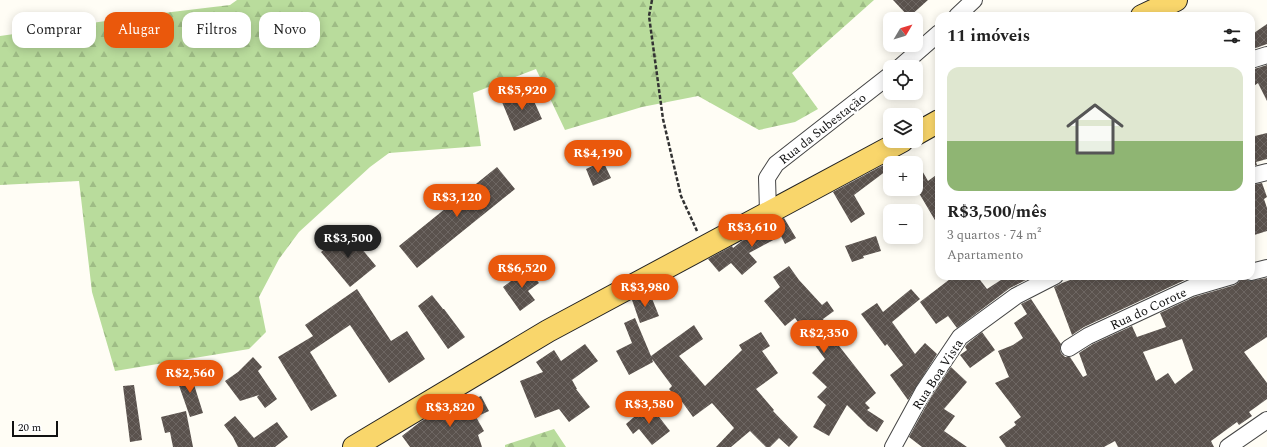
<!DOCTYPE html>
<html lang="pt">
<meta charset="utf-8">
<style>
body{margin:0;font-family:Spectral,serif;background:#f6f6f6;color:#222;height:100vh;display:flex;flex-direction:column;font-size:15px;white-space:nowrap}
*{box-sizing:border-box;margin:0}
p{font-size:13px;color:#767676}
.icon{flex:none;width:22px;height:22px;fill:none;stroke:currentColor;stroke-width:2;stroke-linecap:round;stroke-linejoin:round}
.map{position:relative;flex:1;overflow:hidden}
.drawer{position:absolute;left:935px;top:12px;width:320px;height:268px;display:flex;flex-direction:column;background:#fff;border-radius:12px;box-shadow:0 2px 10px #0003}
.drawer>*{flex:none}
.banner{position:absolute;left:12px;top:12px;width:380px;height:36px;display:flex;gap:8px}
.needle{width:26px;rotate:52deg}
.controls{position:absolute;left:883px;top:12px;display:grid;gap:8px}
.controls a{display:grid;place-items:center;width:40px;height:40px;border-radius:8px;background:#fff;box-shadow:0 2px 10px #0003;font-size:20px}
.scale{position:absolute;left:12px;bottom:10px;width:46px;box-sizing:border-box;padding-left:4px;border:2px solid #111;border-top:0;font-size:11px;line-height:14px;white-space:nowrap;color:#111;-webkit-text-stroke:3px #fff;paint-order:stroke}
.price{position:absolute;translate:-50% -34px;padding:0 9px;border-radius:14px;background:#ea580c;color:#fff;font-size:13px;line-height:26px;filter:drop-shadow(0 1px 2px #0008)}
.price::after{content:'';position:absolute;left:50%;top:24px;width:12px;height:9px;margin-left:-6px;background:inherit;clip-path:polygon(0 0,100% 0,50% 100%)}
.price.current{background:#222;color:#fff}
ul{padding:0;list-style:none}
li{display:grid;align-content:center;gap:8px;height:212px;padding:0 12px}
li span{display:grid;place-items:center;height:124px;border-radius:12px;color:#555}
li>.icon{margin-inline-start:auto}
span .icon{width:72px;height:72px;fill:#fffc;stroke-width:1}
li b{font-size:17px}
h2{display:flex;justify-content:space-between;align-items:center;height:48px;padding:0 12px;font-size:17px}
.pill{padding:0 14px;border-radius:12px;background:#fff;box-shadow:0 2px 10px #0003;font-size:14px;line-height:36px}
.pill.current{background:#ea580c;color:#fff}
.map>svg:first-child{display:block}
</style>
<div class="map">
<svg width="1267" height="447" viewBox="0 0 1267 447">
<defs>
<pattern id="forest-firs" width="22" height="20" patternUnits="userSpaceOnUse"><rect width="22" height="20" fill="#b9dc9c"/><path d="M5 1l3.5 6h-7zM16 11l3.5 6h-7z" fill="#9ebc85"/></pattern>
<pattern id="building-cross-hatch" width="8" height="8" patternUnits="userSpaceOnUse"><rect width="8" height="8" fill="#5a524d"/><path d="M0 0l8 8M0 8l8-8" fill="none" stroke="#6d6662"/></pattern>
</defs>
<rect width="100%" height="100%" fill="#fffdf5"/>
<!-- forest -->
<path fill="url(#forest-firs)" d="M 237,0 L 874,0 L 792,73 L 818,109 L 795,122 L 759,130 L 698,96 L 642,107 L 565,130 L 536,69 L 473,93 L 481,146 L 389,153 L 370,167 L 299,232 L 279,259 L 259,297 L 266,332 L 249,349 L 115,371 L 92,292 L 79,181 L 0,185 L 0,36 L 155,14 L 230,5 Z
M 554,429 L 566,447 L 505,447 L 505,445 Z"/>
<!-- building -->
<path fill="url(#building-cross-hatch)" fill-rule="evenodd" d="M 893,0 L 928,0 L 909,17 Z
M 1267,24 L 1267,44 L 1253,49 L 1251,46 L 1251,35 Z
M 1267,65 L 1267,101 L 1258,83 L 1251,88 L 1251,70 Z
M 529,90 L 542,119 L 514,131 L 502,102 Z
M 1267,133 L 1267,159 L 1256,162 L 1257,165 L 1251,166 L 1251,137 Z
M 916,160 L 928,181 L 939,173 L 939,227 L 916,188 Z
M 603,161 L 611,178 L 593,186 L 586,169 Z
M 889,162 L 890,168 L 854,195 L 865,214 L 851,223 L 833,192 Z
M 497,167 L 515,189 L 417,268 L 399,246 Z
M 1262,183 L 1267,197 L 1264,199 L 1267,208 L 1267,231 L 1251,236 L 1251,185 Z
M 784,218 L 796,238 L 785,244 L 781,236 L 749,253 L 757,262 L 742,275 L 731,263 L 719,272 L 708,259 L 732,246 L 733,248 L 742,241 Z
M 347,231 L 376,266 L 350,287 L 321,252 Z
M 876,236 L 881,251 L 863,256 L 864,258 L 852,262 L 845,246 Z
M 789,266 L 799,280 L 822,305 L 827,301 L 834,311 L 823,319 L 824,321 L 821,323 L 876,393 L 865,403 L 870,408 L 867,410 L 884,421 L 877,432 L 868,426 L 847,405 L 829,436 L 813,427 L 826,405 L 817,397 L 827,387 L 812,373 L 825,359 L 795,318 L 785,326 L 764,301 L 780,287 L 773,277 Z
M 528,268 L 539,283 L 528,291 L 535,300 L 520,311 L 503,287 Z
M 954,276 L 977,276 L 987,289 L 1007,276 L 1034,276 L 1010,288 L 957,328 L 948,316 L 936,324 L 920,302 Z
M 1081,276 L 1198,276 L 1187,279 L 1084,327 L 1072,335 L 1054,287 L 1062,283 Z
M 1241,276 L 1249,281 L 1267,278 L 1267,337 L 1244,352 L 1267,383 L 1267,399 L 1249,412 L 1252,416 L 1239,425 L 1237,422 L 1211,441 L 1214,447 L 1118,447 L 1115,441 L 1104,447 L 1006,447 L 999,437 L 1016,425 L 1014,422 L 1021,417 L 995,383 L 1009,377 L 998,351 L 1013,345 L 1023,338 L 1014,323 L 1027,314 L 1021,304 L 1031,299 L 1061,344 L 1060,349 L 1061,353 L 1065,357 L 1070,357 L 1083,377 L 1087,375 L 1079,353 L 1093,344 L 1132,326 L 1137,337 L 1166,327 L 1160,313 L 1194,297 L 1235,285 L 1239,282 ZM 1182,339 L 1193,370 L 1175,384 L 1168,373 L 1156,381 L 1143,352 Z
M 357,289 L 391,341 L 407,331 L 425,359 L 389,383 L 350,325 L 310,352 L 337,396 L 311,411 L 278,357 L 313,336 L 305,325 Z
M 911,289 L 920,299 L 892,322 L 915,354 L 925,343 L 937,354 L 908,400 L 890,375 L 903,365 L 887,344 L 885,346 L 861,314 L 877,303 L 883,312 Z
M 649,291 L 659,316 L 640,323 L 632,300 Z
M 432,295 L 443,309 L 444,309 L 465,337 L 448,349 L 418,306 Z
M 635,318 L 651,356 L 694,325 L 703,339 L 679,356 L 705,386 L 742,350 L 739,345 L 761,332 L 770,346 L 762,351 L 778,373 L 756,389 L 774,410 L 773,411 L 798,437 L 789,447 L 779,438 L 770,447 L 766,447 L 750,431 L 731,447 L 716,447 L 734,428 L 712,403 L 693,417 L 680,399 L 678,400 L 669,389 L 672,386 L 652,359 L 653,362 L 629,375 L 616,351 L 632,343 L 624,323 Z
M 982,332 L 995,350 L 970,368 L 960,355 L 967,350 L 965,347 L 967,344 Z
M 585,344 L 598,361 L 572,380 L 577,389 L 576,389 L 590,407 L 569,422 L 559,409 L 535,418 L 520,381 L 543,372 L 536,362 L 554,350 L 561,361 Z
M 253,357 L 262,367 L 258,371 L 277,399 L 265,408 L 257,397 L 259,395 L 240,401 L 225,381 L 238,372 Z
M 951,367 L 967,382 L 944,409 L 955,416 L 944,431 L 967,447 L 922,447 L 909,437 L 931,397 Z
M 190,372 L 203,413 L 190,417 L 176,377 Z
M 134,385 L 142,440 L 130,442 L 123,386 Z
M 481,396 L 489,411 L 476,417 L 484,431 L 478,435 L 482,447 L 410,447 L 402,436 L 420,422 L 448,406 L 451,412 L 467,402 Z
M 649,404 L 670,431 L 652,445 L 639,429 L 633,434 L 626,424 Z
M 186,411 L 193,447 L 173,447 L 170,432 L 165,433 L 161,417 Z
M 235,416 L 254,438 L 277,422 L 288,437 L 275,447 L 238,447 L 233,437 L 224,425 Z"/>
<g fill="none" stroke-linecap="round" stroke-linejoin="round">
<defs>
<path id="street" d="M 957,16 L 974,0
M 1251,60 L 1267,55
M 900,67 L 939,33
M 1251,176 L 1267,172
M 768,212 L 767,178 L 776,164 L 890,75
M 1251,272 L 1267,268
M 1069,348 L 1088,336 L 1191,288 L 1232,276
M 893,447 L 923,392 L 960,337 L 1016,296 L 1055,276
M 1228,447 L 1267,420"/>
<path id="primary" d="M 1142,16 L 1176,0
M 916,134 L 939,121
M 354,447 L 548,331 L 902,141"/>
</defs>
<!-- street casing -->
<use href="#street" stroke="#444" stroke-width="18"/>
<!-- primary casing -->
<use href="#primary" stroke="#222" stroke-width="24"/>
<!-- path -->
<path stroke="#333" stroke-width="2.5" stroke-dasharray="4 2" stroke-linecap="butt" d="M 652,0 L 649,16 L 663,119 L 681,196 L 697,231"/>
<!-- street -->
<use href="#street" stroke="#fff" stroke-width="16"/>
<!-- primary -->
<use href="#primary" stroke="#f9d66b" stroke-width="22"/>
</g>
<g text-anchor="middle" stroke-width="4" stroke-linejoin="round" paint-order="stroke">
<!-- street labels -->
<g font-size="13" fill="#111" stroke="#fff">
<text transform="translate(822 128) rotate(-38)" y="5">Rua da Subestação</text>
<text transform="translate(1148 308) rotate(-25)" y="5">Rua do Corote</text>
<text transform="translate(937 374) rotate(-57)" y="5">Rua Boa Vista</text>
</g>
</g>
</svg>
<div class="controls">
<a><svg class="needle" viewBox="-14 -14 28 28"><path d="M0-13l5 13h-10z" fill="#e53935"/><path d="M0 13l5-13h-10z" fill="#767676"/></svg></a>
<a><svg class="icon" aria-label="locate" viewBox="0 0 24 24"><circle cx="12" cy="12" r="6"/><path d="M12 2v4M12 18v4M2 12h4M18 12h4"/></svg></a>
<a><svg class="icon" aria-label="layers" viewBox="0 0 24 24"><path d="M12 4l9 5-9 5-9-5zM3 14l9 5 9-5"/></svg></a>
<a>+</a>
<a>−</a>
</div>
<div class="scale">20 m</div>
<b class="price" style="left:522px;top:111px">R$5,920</b>
<b class="price" style="left:598px;top:174px">R$4,190</b>
<b class="price" style="left:457px;top:218px">R$3,120</b>
<b class="price" style="left:752px;top:248px">R$3,610</b>
<b class="price current" style="left:348px;top:259px">R$3,500</b>
<b class="price" style="left:522px;top:289px">R$6,520</b>
<b class="price" style="left:645px;top:308px">R$3,980</b>
<b class="price" style="left:824px;top:354px">R$2,350</b>
<b class="price" style="left:190px;top:394px">R$2,560</b>
<b class="price" style="left:649px;top:425px">R$3,580</b>
<b class="price" style="left:450px;top:428px">R$3,820</b>
<div class="banner">
<a class="pill">Comprar</a>
<a class="pill current">Alugar</a>
<a class="pill">Filtros</a>
<a class="pill">Novo</a>
</div>
<section class="drawer">
<h2>11 imóveis<svg class="icon" aria-label="filters" viewBox="0 0 24 24"><path d="M4 7h16M4 17h16"/><circle cx="9" cy="7" r="2"/><circle cx="15" cy="17" r="2"/></svg></h2>
<ul>
<li><span style="background:linear-gradient(#dfe7d0 60%,#8fb573 0)"><svg class="icon" aria-label="home" viewBox="0 0 24 24"><path d="M3 11l9-7 9 7M6 9v11h12V9"/></svg></span><div><b>R$3,500/mês</b><p>3 quartos · 74 m²</p><p>Apartamento</p></div></li>
</ul>
</section>
</div>
